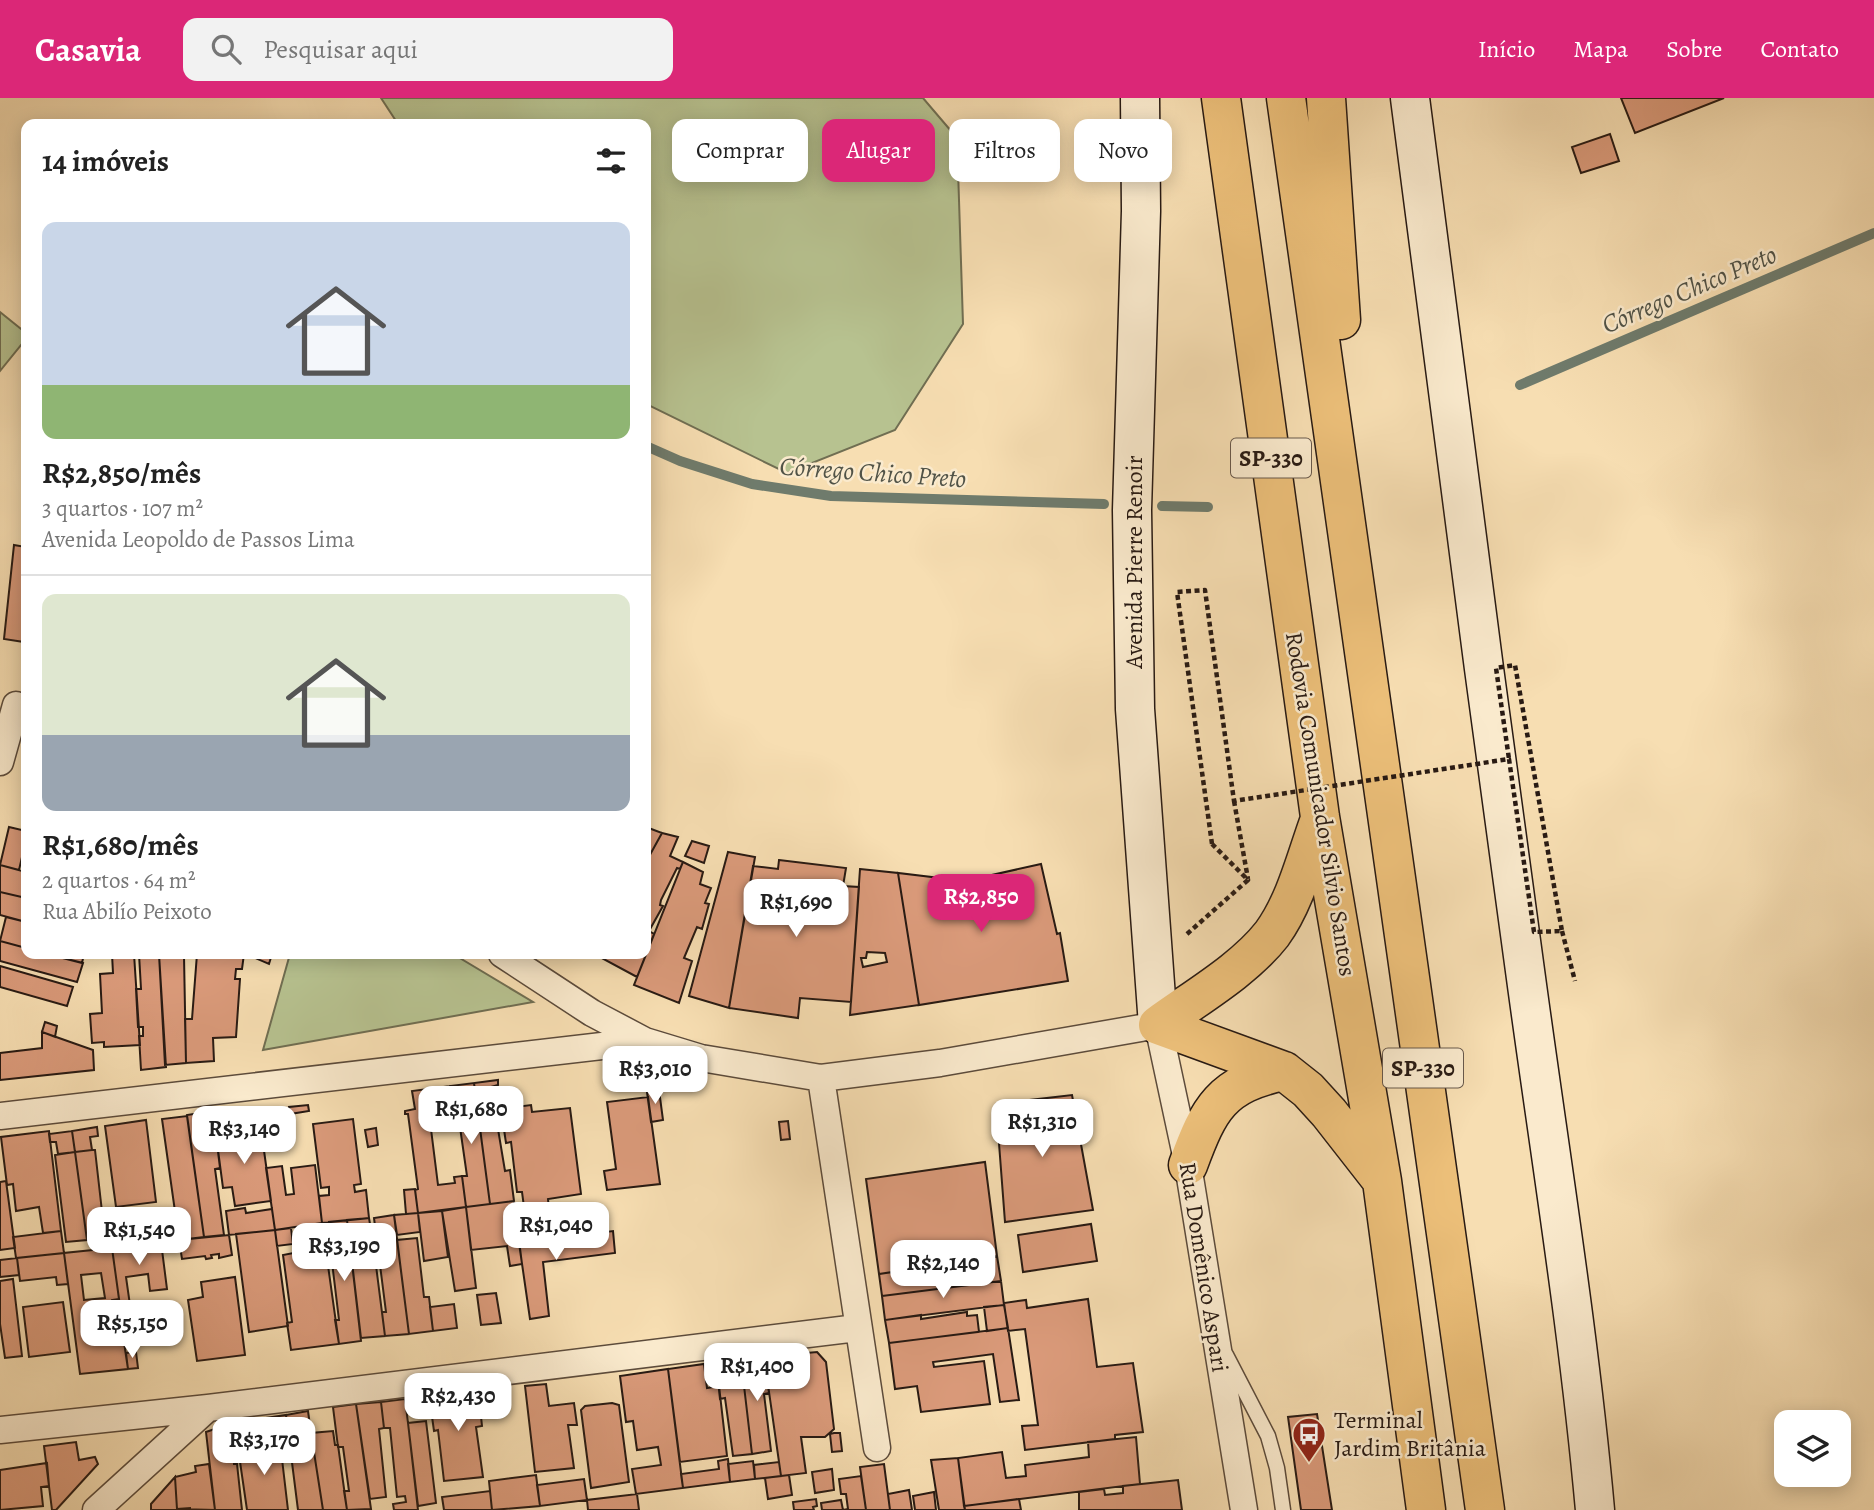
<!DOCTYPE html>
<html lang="pt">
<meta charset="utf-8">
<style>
body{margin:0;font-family:Alegreya,serif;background:#f2f2f2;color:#222;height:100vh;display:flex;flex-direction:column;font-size:26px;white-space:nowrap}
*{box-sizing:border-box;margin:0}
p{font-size:23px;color:#767676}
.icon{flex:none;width:38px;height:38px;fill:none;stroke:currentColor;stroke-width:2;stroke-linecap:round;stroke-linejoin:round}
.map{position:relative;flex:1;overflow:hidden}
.panel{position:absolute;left:21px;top:21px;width:630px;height:840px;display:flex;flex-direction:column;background:#fff;border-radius:14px;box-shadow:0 4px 18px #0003}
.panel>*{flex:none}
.top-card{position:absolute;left:672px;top:21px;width:665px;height:63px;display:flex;gap:14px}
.controls{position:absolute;left:1774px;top:1312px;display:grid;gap:14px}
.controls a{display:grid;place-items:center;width:77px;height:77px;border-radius:14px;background:#fff;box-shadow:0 4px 18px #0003;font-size:35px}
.price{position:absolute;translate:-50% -60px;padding:0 16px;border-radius:14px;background:#fff;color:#222;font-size:23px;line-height:46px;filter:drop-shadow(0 2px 4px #0008)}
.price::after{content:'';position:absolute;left:50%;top:42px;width:21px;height:16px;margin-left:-10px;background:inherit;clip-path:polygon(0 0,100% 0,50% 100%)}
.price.current{background:#db2777;color:#fff}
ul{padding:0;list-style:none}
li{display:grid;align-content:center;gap:14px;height:371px;padding:0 21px}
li+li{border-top:2px solid #e0e0e0}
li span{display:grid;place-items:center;height:217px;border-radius:14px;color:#555}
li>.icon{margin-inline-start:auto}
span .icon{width:126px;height:126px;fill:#fffc;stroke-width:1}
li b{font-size:30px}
h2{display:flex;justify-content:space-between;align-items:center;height:84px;padding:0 21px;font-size:30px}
.tag{padding:0 24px;border-radius:14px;background:#fff;box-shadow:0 4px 18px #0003;font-size:24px;line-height:63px}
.tag.current{background:#db2777;color:#fff}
header{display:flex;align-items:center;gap:42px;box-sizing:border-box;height:98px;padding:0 35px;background:#db2777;color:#fff}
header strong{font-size:33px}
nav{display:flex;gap:38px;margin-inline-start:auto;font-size:24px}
.search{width:490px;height:63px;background:#f2f2f2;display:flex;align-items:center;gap:18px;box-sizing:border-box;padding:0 24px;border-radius:14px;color:#767676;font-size:26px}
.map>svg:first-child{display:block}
</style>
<header>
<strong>Casavia</strong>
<div class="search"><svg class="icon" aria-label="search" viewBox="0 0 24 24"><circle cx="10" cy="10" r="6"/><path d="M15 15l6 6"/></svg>Pesquisar aqui</div>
<nav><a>Início</a><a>Mapa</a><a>Sobre</a><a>Contato</a></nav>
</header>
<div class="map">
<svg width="1874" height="1412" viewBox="0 0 1874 1412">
<rect width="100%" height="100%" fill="#f7deb2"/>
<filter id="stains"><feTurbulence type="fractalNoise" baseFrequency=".00286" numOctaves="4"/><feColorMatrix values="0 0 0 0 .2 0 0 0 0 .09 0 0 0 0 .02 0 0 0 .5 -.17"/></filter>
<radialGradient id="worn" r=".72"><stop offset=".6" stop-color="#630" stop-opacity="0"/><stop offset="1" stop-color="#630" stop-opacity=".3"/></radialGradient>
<!-- green -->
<path fill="#b7c290" stroke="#706e52" stroke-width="2" d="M 381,0 L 923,0 L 957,40 L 963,226 L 895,332 L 787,375 L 646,306 L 646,26 L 398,26 Z
M 0,214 L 26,235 L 26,241 L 0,273 Z
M 290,856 L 453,856 L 533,904 L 263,952 Z"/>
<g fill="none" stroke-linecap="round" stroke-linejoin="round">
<!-- stream -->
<path stroke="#6f7b6c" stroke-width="10" d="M 1520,287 L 1874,135
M 646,348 L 680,363 L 752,386 L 831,398 L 1104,406
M 1162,408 L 1208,409"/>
</g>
<!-- building -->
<path fill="#da9a7a" stroke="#281a13" stroke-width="2" fill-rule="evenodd" d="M 1621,0 L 1724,0 L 1635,35 Z
M 1610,36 L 1619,63 L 1581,75 L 1572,49 Z
M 14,447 L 26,449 L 24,544 L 4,541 Z
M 9,729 L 26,733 L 26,742 L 19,772 L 0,767 Z
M 646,729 L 662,735 L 646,764 Z
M 662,735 L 678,739 L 670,758 L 683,764 L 680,771 L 677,770 L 661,802 L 660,807 L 663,808 L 649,833 L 654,836 L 637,879 L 596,857 L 646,856 L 646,764 Z
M 692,743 L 709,748 L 704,765 L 685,758 Z
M 728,754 L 755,759 L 729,910 L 689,898 Z
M 779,762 L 846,770 L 843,788 L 859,789 L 851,904 L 800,900 L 798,920 L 729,910 L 753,768 L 778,771 Z
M 683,764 L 703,774 L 700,786 L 711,790 L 705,805 L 709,806 L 702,831 L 697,829 L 684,860 L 692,863 L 679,905 L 634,887 Z
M 1041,766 L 1057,836 L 1060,835 L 1068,883 L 919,907 L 898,775 L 965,783 Z
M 0,767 L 26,774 L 26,800 L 0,794 Z
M 860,771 L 898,775 L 919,907 L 850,917 ZM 867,854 L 885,855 L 887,864 L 863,869 L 861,860 L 866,860 Z
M 0,794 L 26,800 L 26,824 L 0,817 Z
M 6,819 L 26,824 L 26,850 L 0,843 Z
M 0,843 L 26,850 L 26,856 L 47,856 L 83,865 L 77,884 L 0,863 Z
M 47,856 L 84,856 L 82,865 Z
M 112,856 L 134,856 L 140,947 L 104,949 L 104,944 L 92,945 L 90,916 L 102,915 L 100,876 L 113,875 Z
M 139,856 L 159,856 L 166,969 L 141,972 L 139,938 L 143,938 L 143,929 L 138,929 L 136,891 L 141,891 Z
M 159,856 L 184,858 L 186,965 L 165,967 Z
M 197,856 L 244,856 L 242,871 L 236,871 L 235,881 L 240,881 L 236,939 L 213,940 L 214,963 L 186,965 L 185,921 L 192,921 Z
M 246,856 L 272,856 L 269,866 Z
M 0,868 L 73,889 L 67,908 L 0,889 Z
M 45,924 L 57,928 L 55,939 L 42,934 Z
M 42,934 L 93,952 L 94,972 L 0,982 L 0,955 L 42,950 Z
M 498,982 L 498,987 L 491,989 L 505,1073 L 510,1072 L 514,1103 L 490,1106 L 474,985 Z
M 474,985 L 490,1106 L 466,1109 L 462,1078 L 467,1078 L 456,1001 L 451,1001 L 450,988 Z
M 450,988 L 453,1012 L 429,1015 L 438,1087 L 455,1085 L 454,1079 L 462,1078 L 466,1109 L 418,1115 L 415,1092 L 418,1091 L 408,1016 L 405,1016 L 405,1013 L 415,1011 L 412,993 Z
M 659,992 L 663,1022 L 651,1024 L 647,994 Z
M 1072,997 L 1093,1112 L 1005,1124 L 996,1006 Z
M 648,999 L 660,1086 L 607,1092 L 604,1073 L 616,1071 L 607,1004 Z
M 308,1007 L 309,1013 L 290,1016 L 289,1009 Z
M 531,1007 L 532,1014 L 570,1010 L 581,1096 L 548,1101 L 550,1121 L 526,1124 L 522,1094 L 517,1094 L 511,1044 L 506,1045 L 501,1011 Z
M 213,1013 L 220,1070 L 215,1071 L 224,1137 L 204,1139 L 187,1017 Z
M 187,1018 L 204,1139 L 179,1142 L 162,1021 Z
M 353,1021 L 361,1086 L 354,1087 L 355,1094 L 366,1092 L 369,1120 L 322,1125 L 319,1098 L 329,1097 L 329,1089 L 321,1090 L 313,1026 Z
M 146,1022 L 156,1104 L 116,1109 L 105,1028 Z
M 788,1023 L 790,1041 L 781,1042 L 779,1024 Z
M 97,1029 L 98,1038 L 90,1039 L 92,1052 L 75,1054 L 72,1033 Z
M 376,1030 L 378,1047 L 368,1049 L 365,1032 Z
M 261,1031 L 271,1103 L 235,1108 L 232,1089 L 223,1090 L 216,1037 Z
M 49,1033 L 61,1133 L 43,1135 L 39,1109 L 16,1113 L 13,1086 L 7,1087 L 1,1039 Z
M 72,1033 L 75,1054 L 58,1056 L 56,1044 L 50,1044 L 49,1036 Z
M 92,1052 L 95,1052 L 105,1140 L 87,1142 L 75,1054 Z
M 75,1054 L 87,1142 L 66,1144 L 55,1057 Z
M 985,1064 L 997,1158 L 879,1176 L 866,1081 Z
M 315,1067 L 322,1125 L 275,1132 L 266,1070 L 282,1068 L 286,1097 L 294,1096 L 291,1070 Z
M 6,1083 L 15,1150 L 0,1152 L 0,1084 Z
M 415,1091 L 418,1115 L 406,1116 L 404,1092 Z
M 514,1103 L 522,1166 L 510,1168 L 507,1148 L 471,1152 L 466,1109 Z
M 466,1109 L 476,1190 L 455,1193 L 442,1113 Z
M 245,1110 L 246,1115 L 272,1111 L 275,1132 L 229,1137 L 226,1113 Z
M 442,1113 L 448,1159 L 424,1163 L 418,1115 Z
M 418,1115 L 420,1134 L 397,1137 L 394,1117 Z
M 157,1117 L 161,1144 L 112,1150 L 108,1123 Z
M 394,1117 L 409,1236 L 385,1238 L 382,1214 L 386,1214 L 374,1120 Z
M 369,1120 L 371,1132 L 365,1133 L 366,1146 L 373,1144 L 385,1238 L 361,1240 L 347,1122 Z
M 347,1122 L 361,1243 L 339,1246 L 335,1222 L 339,1222 L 328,1131 L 330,1130 L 329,1124 Z
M 1091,1126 L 1097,1163 L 1023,1174 L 1018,1137 Z
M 291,1130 L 293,1146 L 277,1148 L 275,1132 Z
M 275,1132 L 288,1228 L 249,1234 L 236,1136 Z
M 61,1133 L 64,1155 L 16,1160 L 13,1139 Z
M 613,1133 L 615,1155 L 543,1164 L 549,1218 L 530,1221 L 519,1145 Z
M 229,1137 L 232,1157 L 219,1160 L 219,1156 L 211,1157 L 212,1160 L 206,1161 L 205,1158 L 182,1161 L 179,1142 Z
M 324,1139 L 339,1246 L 291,1252 L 287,1225 L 292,1224 L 283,1157 L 299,1154 L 298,1143 Z
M 417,1140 L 424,1199 L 429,1199 L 433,1233 L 409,1236 L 397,1142 Z
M 161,1144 L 167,1191 L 150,1193 L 148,1176 L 126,1179 L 130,1207 L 120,1208 L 112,1150 Z
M 112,1150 L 119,1201 L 112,1202 L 115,1225 L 121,1224 L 128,1271 L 80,1276 L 64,1155 ZM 101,1175 L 105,1200 L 84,1202 L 81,1177 Z
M 64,1155 L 68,1186 L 57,1187 L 56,1179 L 20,1183 L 17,1160 Z
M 997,1158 L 1001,1183 L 882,1198 L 879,1176 L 914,1171 L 914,1174 L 980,1165 L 979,1161 Z
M 17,1160 L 19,1177 L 0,1179 L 0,1162 Z
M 235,1179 L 245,1257 L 197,1263 L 188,1202 L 203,1199 L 201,1184 Z
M 13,1181 L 22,1258 L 5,1260 L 0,1226 L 0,1183 Z
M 1001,1183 L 1004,1207 L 885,1222 L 882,1198 Z
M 496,1195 L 501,1225 L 481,1227 L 477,1197 Z
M 1088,1201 L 1097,1269 L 1133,1265 L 1143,1334 L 1115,1337 L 1115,1341 L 1025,1352 L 1022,1328 L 1038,1327 L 1025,1231 L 1008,1233 L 1004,1205 L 1026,1202 L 1027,1210 Z
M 63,1204 L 70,1254 L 29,1259 L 23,1209 Z
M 454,1206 L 457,1230 L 433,1233 L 430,1209 Z
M 1004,1207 L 1008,1230 L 987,1233 L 984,1209 Z
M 967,1214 L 967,1218 L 977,1217 L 979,1234 L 889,1245 L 885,1222 L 921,1217 L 921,1221 Z
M 1008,1230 L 1019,1302 L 1000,1304 L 993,1256 L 933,1264 L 934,1269 L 984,1263 L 990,1306 L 921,1314 L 917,1288 L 895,1291 L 889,1245 Z
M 136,1254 L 138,1270 L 128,1271 L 126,1255 Z
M 817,1254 L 826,1264 L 834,1331 L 825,1339 L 801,1339 L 806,1375 L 781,1378 L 764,1259 Z
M 764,1259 L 769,1295 L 764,1296 L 771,1353 L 752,1356 L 741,1262 Z
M 741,1262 L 752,1356 L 733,1358 L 725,1300 L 720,1301 L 716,1264 Z
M 704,1266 L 707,1290 L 719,1288 L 727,1358 L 680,1364 L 668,1271 Z
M 668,1271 L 683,1390 L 636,1396 L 632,1371 L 661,1367 L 658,1349 L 637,1352 L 633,1323 L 626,1324 L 620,1278 Z
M 546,1286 L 549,1308 L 574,1305 L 577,1327 L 568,1327 L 574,1370 L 535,1374 L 525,1288 Z
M 478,1290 L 482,1328 L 476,1329 L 483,1379 L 444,1383 L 438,1332 L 434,1333 L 429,1297 Z
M 405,1301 L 408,1325 L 418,1412 L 394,1412 L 393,1406 L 406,1404 L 405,1398 L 397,1399 L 390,1330 L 384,1330 L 381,1304 Z
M 381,1304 L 384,1330 L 379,1331 L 386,1399 L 370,1401 L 356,1306 Z
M 612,1305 L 619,1307 L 629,1384 L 591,1390 L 581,1312 L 585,1308 Z
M 356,1306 L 371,1411 L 347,1412 L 344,1393 L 349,1393 L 343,1349 L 338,1349 L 333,1309 Z
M 308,1313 L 311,1335 L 323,1412 L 298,1412 L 286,1317 Z
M 1317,1316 L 1332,1412 L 1301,1412 L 1288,1319 Z
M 286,1317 L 289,1342 L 256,1346 L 253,1322 Z
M 426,1323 L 436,1405 L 418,1408 L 408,1325 Z
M 235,1324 L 239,1354 L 233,1355 L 234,1366 L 237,1366 L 242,1412 L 215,1412 L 206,1334 Z
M 333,1333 L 335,1347 L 338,1347 L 347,1412 L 323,1412 L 311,1335 Z
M 834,1335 L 840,1335 L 842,1353 L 832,1354 L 830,1336 Z
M 1136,1339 L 1140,1386 L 964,1408 L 958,1360 L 1002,1354 L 1006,1380 L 1026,1378 L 1025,1367 L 1089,1359 L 1088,1344 Z
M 76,1344 L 79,1362 L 95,1359 L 98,1366 L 56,1412 L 52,1412 L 44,1348 Z
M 280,1344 L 288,1412 L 247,1412 L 238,1350 Z
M 958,1360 L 965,1412 L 939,1412 L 931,1362 Z
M 728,1361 L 730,1384 L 683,1390 L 681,1376 L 719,1371 L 718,1363 Z
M 753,1363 L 755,1381 L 730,1384 L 728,1366 Z
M 779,1364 L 781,1378 L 755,1381 L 754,1367 Z
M 47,1365 L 49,1388 L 41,1389 L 43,1408 L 0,1412 L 0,1372 Z
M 209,1366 L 215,1412 L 177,1411 L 175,1379 L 196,1374 L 195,1368 Z
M 884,1366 L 890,1412 L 866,1412 L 860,1369 Z
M 832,1371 L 834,1392 L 815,1395 L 812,1374 Z
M 536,1377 L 540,1408 L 492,1412 L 489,1383 Z
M 789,1377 L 792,1397 L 768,1401 L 765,1380 Z
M 861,1378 L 866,1412 L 843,1412 L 848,1411 L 846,1396 L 841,1396 L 839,1381 Z
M 175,1379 L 177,1411 L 190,1410 L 190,1412 L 151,1412 L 151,1406 Z
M 584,1381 L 587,1402 L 540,1408 L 537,1387 Z
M 1178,1382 L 1182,1412 L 1079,1412 L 1079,1394 L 1104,1391 L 1105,1397 L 1123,1395 L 1123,1388 Z
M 909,1392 L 912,1412 L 890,1412 L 888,1396 Z
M 490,1393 L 492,1412 L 444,1412 L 442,1399 Z
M 934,1394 L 936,1412 L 915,1412 L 913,1398 Z
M 637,1396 L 639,1412 L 588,1412 L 587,1402 Z
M 816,1401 L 817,1408 L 813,1409 L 814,1412 L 794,1412 L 793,1404 Z
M 1019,1401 L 1021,1412 L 965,1412 L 964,1408 Z
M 841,1402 L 843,1412 L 822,1412 L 821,1405 Z"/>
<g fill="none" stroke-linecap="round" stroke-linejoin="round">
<defs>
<path id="lane" d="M 1226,1257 L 1268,1338 L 1277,1370 L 1283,1412"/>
<path id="street" d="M 0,664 L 16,607
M 502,856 L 592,915 L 645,943 L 701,960 L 821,980 L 940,965 L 1158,927 L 1188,1067 L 1244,1412
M 821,980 L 877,1350
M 0,1018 L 645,943
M 0,1332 L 208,1310 L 857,1230
M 96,1412 L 208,1310"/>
<path id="secondary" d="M 1140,0 L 1141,113 L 1132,412 L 1135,611 L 1158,927
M 1410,0 C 1448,293 1485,587 1526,880 C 1550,1057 1579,1234 1595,1412"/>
<path id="highway" d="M 1221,0 L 1320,719 L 1382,1083 L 1426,1412
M 1286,0 L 1485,1412
M 1326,0 L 1341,222
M 1158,927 L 1284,973 L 1308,992 L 1329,1015 L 1379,1079
M 1158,927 C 1195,900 1244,872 1272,836 C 1296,803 1306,759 1320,721
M 1188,1067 C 1209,1010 1221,986 1284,973"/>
</defs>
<!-- lane casing -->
<use href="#lane" stroke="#5c4b3b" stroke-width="17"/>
<!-- street casing -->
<use href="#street" stroke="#5c4b3b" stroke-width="29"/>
<!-- secondary casing -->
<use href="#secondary" stroke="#281a13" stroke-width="41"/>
<!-- highway casing -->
<use href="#highway" stroke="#281a13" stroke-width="41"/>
<!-- path -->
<path stroke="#281a13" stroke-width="4.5" stroke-dasharray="5 3.5" stroke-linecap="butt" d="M 1234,703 L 1248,781
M 1562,833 L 1575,883
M 1187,836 L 1248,782 L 1212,746"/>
<!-- lane -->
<use href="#lane" stroke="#faeacd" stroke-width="14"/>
<!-- street -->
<use href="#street" stroke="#faeacd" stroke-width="26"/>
<!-- secondary -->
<use href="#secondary" stroke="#faeacd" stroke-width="38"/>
<!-- highway -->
<use href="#highway" stroke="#ecbf79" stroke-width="38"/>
<!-- path-bridge -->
<path stroke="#281a13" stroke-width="4.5" stroke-dasharray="5 3.5" stroke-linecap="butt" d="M 1212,746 L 1177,494 L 1205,492 L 1234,703 L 1509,661 L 1534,834 L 1562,833 L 1515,567 L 1496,570 L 1509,661"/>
</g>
<!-- icons -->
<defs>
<symbol id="bus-pin" viewBox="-11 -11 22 30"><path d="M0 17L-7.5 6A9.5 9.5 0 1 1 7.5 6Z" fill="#8f2418" stroke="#faeacd"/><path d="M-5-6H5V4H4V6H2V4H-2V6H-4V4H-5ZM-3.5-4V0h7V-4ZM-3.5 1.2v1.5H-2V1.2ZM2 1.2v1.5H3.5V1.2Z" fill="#fff"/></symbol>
</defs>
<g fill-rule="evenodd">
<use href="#bus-pin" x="1290" y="1317" width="38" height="52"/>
</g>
<g text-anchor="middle" stroke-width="5" stroke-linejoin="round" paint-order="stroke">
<!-- shield labels -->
<g fill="#faeacd" stroke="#67584b" stroke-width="2">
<rect x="1231" y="340.5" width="80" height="39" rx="5"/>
<rect x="1383" y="950.5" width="80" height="39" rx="5"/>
</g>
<g font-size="23" font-weight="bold" fill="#281a13">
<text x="1271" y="368">SP-330</text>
<text x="1423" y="978">SP-330</text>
</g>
<!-- street labels -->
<g font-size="24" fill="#281a13" stroke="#faeacd">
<text transform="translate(1134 464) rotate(-90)" y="8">Avenida Pierre Renoir</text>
<text transform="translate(1321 706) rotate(81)" y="8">Rodovia Comunicador Silvio Santos</text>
<text transform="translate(1204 1169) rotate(81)" y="8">Rua Domênico Aspari</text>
</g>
<!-- poi labels -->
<g font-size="24" fill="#281a13" stroke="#faeacd" text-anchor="start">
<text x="1334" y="1330">Terminal<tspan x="1334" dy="28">Jardim Britânia</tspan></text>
</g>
<!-- water labels -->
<g font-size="26" font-style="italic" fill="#515347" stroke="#faeacd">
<text transform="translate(1689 191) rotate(-23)" y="9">Córrego Chico Preto</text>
<text transform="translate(873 374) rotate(4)" y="9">Córrego Chico Preto</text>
</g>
</g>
<rect width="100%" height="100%" filter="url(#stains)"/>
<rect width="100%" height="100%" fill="url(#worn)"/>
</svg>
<div class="controls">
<a><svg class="icon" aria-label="layers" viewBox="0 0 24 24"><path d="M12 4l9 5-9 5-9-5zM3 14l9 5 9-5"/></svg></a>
</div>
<b class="price current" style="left:981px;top:836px">R$2,850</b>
<b class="price" style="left:796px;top:841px">R$1,690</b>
<b class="price" style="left:655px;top:1008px">R$3,010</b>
<b class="price" style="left:471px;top:1048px">R$1,680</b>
<b class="price" style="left:1042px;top:1061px">R$1,310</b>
<b class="price" style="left:244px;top:1068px">R$3,140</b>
<b class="price" style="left:556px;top:1164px">R$1,040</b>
<b class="price" style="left:139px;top:1169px">R$1,540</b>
<b class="price" style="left:344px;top:1185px">R$3,190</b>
<b class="price" style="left:943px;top:1202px">R$2,140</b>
<b class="price" style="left:132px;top:1262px">R$5,150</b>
<b class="price" style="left:757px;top:1305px">R$1,400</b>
<b class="price" style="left:458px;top:1335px">R$2,430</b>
<b class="price" style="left:264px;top:1379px">R$3,170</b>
<div class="top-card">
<a class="tag">Comprar</a>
<a class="tag current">Alugar</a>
<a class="tag">Filtros</a>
<a class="tag">Novo</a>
</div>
<section class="panel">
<h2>14 imóveis<svg class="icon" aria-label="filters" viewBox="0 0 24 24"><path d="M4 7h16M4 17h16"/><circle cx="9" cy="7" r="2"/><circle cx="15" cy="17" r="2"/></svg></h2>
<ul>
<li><span style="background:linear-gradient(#c9d6e8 75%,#8fb573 0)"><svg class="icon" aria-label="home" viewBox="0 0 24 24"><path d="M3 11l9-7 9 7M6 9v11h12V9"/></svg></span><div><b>R$2,850/mês</b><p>3 quartos · 107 m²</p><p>Avenida Leopoldo de Passos Lima</p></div></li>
<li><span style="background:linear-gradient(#dfe7d0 65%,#9aa5b1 0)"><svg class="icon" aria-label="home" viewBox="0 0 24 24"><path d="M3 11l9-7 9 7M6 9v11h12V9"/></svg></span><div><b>R$1,680/mês</b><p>2 quartos · 64 m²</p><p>Rua Abilío Peixoto</p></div></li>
</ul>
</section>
</div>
